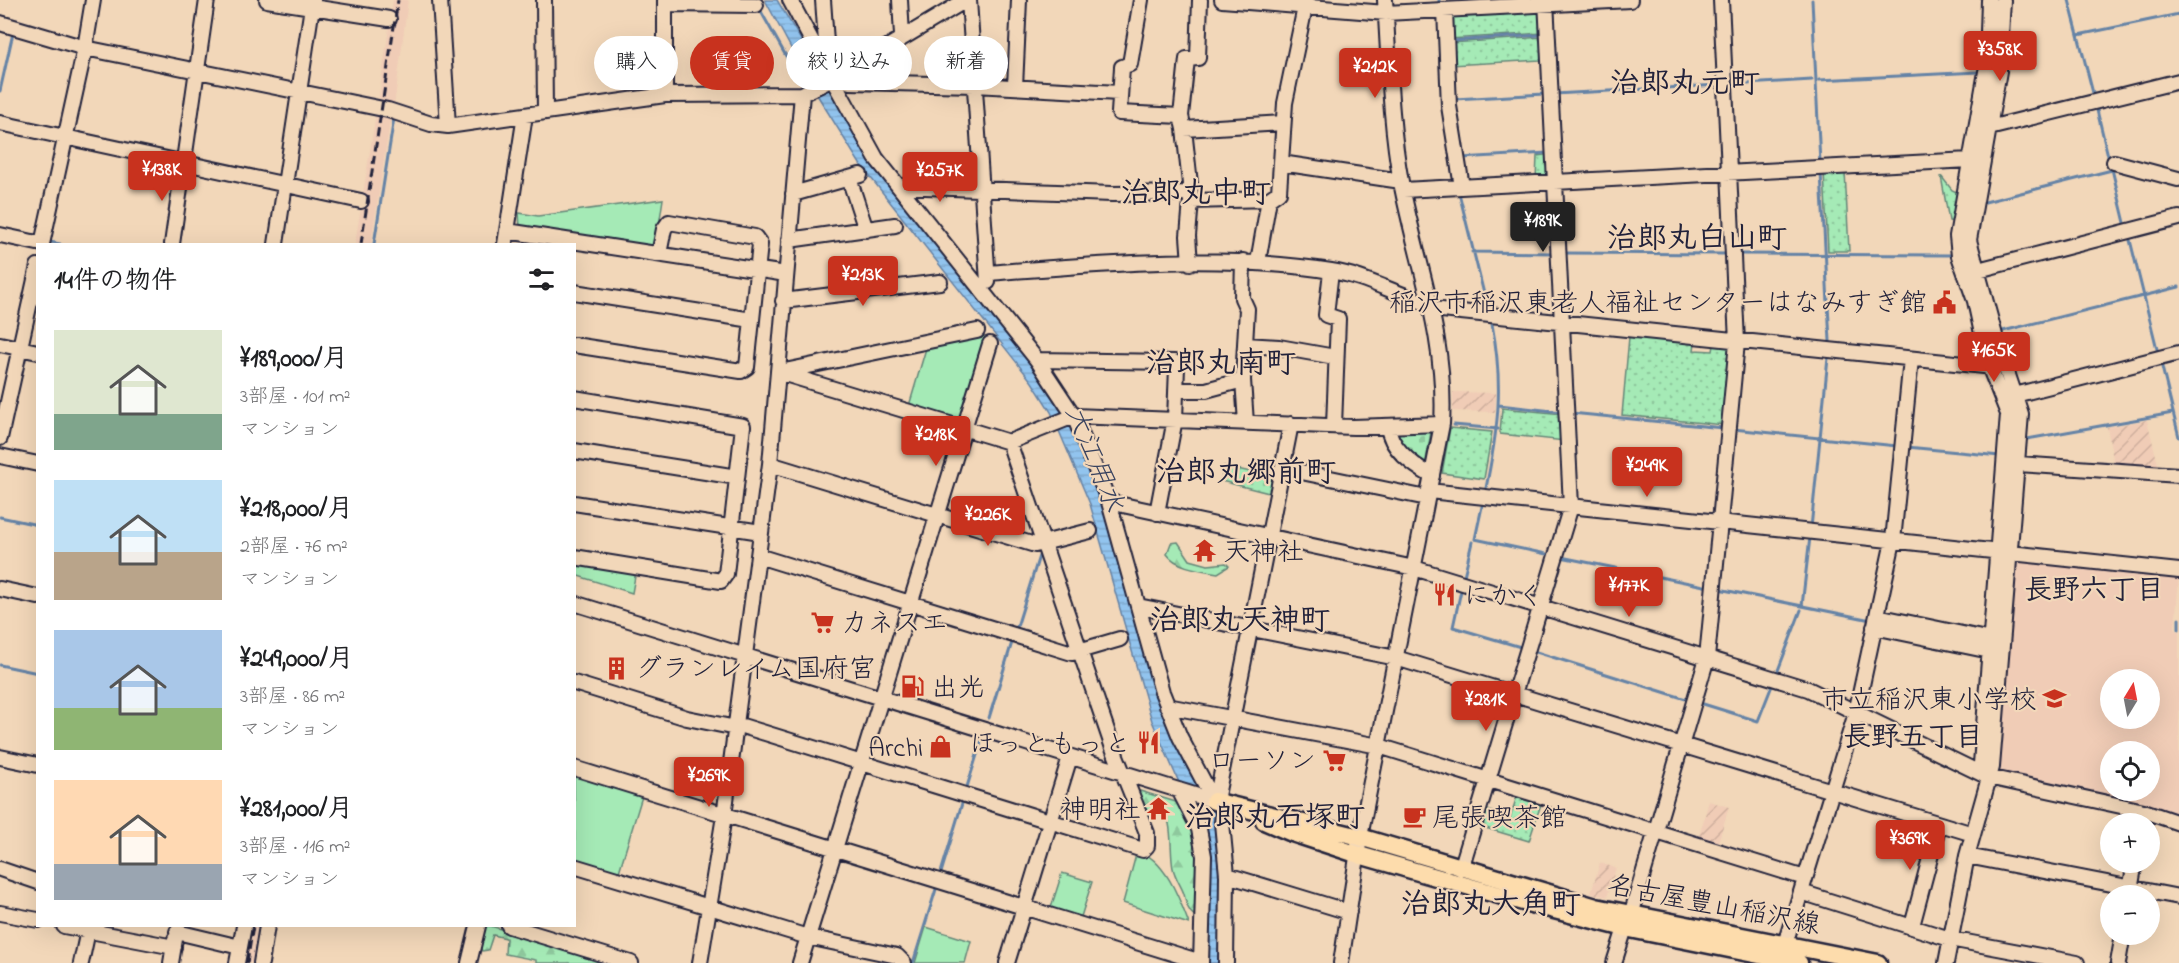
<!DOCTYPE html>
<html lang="ja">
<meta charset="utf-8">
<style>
body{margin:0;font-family:"Indie Flower","Klee One",sans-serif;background:#f6f6f6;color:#202124;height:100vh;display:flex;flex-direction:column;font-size:22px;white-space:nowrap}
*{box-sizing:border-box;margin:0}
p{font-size:20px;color:#757577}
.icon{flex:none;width:33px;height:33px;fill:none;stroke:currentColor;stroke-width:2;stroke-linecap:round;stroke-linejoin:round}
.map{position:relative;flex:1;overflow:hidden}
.details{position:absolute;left:36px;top:243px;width:540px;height:684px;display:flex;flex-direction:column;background:#fff;border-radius:0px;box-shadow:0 6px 24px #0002}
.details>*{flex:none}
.guide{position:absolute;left:594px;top:36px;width:570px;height:54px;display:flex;gap:12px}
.needle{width:39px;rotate:10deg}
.controls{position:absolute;left:2100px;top:669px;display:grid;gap:12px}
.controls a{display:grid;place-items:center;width:60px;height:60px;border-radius:50%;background:#fff;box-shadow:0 6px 24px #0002;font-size:30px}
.price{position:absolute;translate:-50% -51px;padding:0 14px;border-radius:6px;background:#c8321e;color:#fff;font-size:20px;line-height:39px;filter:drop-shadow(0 2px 3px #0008)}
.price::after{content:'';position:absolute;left:50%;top:36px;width:18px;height:14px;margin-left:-9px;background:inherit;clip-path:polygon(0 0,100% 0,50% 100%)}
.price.current{background:#222;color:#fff}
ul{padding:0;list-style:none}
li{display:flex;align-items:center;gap:18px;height:150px;padding:0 18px}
li span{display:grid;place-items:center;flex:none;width:168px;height:120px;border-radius:0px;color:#555}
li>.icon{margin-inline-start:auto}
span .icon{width:72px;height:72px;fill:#fffc;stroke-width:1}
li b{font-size:26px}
h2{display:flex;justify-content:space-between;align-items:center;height:72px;padding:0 18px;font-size:26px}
.tag{padding:0 21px;border-radius:27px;background:#fff;box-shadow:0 6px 24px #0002;font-size:21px;line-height:54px}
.tag.current{background:#c8321e;color:#fff}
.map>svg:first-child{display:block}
</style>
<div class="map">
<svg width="2179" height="963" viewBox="0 0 2179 963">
<defs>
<pattern id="industrial-furrows" width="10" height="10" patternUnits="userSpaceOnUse" patternTransform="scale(1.5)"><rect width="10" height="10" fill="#f0ccb6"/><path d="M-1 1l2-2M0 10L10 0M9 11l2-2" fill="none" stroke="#ceaf9d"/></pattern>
<pattern id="grass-dots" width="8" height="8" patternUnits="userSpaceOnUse" patternTransform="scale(1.5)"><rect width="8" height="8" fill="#a5eab6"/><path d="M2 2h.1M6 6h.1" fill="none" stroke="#8ec89d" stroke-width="1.8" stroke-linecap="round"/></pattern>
<pattern id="forest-firs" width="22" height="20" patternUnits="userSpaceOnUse" patternTransform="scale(1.5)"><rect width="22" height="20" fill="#a5eab6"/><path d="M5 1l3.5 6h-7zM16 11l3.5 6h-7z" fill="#8ec89d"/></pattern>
<pattern id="cemetery-stones" width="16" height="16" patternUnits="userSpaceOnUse" patternTransform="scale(1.5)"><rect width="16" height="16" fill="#a5eab6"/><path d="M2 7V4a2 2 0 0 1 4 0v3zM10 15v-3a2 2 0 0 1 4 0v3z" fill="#8ec89d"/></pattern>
<pattern id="water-rules" width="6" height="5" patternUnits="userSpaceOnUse" patternTransform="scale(1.5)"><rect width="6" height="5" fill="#92c4ee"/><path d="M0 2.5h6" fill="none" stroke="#7ea8cd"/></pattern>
</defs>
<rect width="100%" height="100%" fill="#f2d7b9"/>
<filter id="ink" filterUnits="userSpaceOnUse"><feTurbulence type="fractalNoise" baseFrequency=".0167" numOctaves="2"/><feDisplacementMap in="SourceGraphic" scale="12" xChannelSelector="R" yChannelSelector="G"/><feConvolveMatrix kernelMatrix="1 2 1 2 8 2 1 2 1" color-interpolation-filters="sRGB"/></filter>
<g filter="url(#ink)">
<!-- built -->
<path fill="#f0ccb6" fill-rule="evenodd" d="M 393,0 L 408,0 L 394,107 L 378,103 Z
M 376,113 L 391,116 L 371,244 L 355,244 Z
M 2016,558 L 2179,575 L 2175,630 L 2179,631 L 2179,820 L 1998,773 L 1995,767 ZM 2110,680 L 2150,680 L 2150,718 L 2110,718 ZM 2110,752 L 2150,752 L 2150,790 L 2110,790 Z
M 247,926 L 264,926 L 258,963 L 241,963 Z"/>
<!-- industrial -->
<path fill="url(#industrial-furrows)" d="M 1453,392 L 1496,393 L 1495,412 L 1453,411 Z
M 2147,420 L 2159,468 L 2112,466 L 2114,464 L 2107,427 Z
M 1709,801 L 1729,807 L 1717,846 L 1698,840 Z
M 1600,863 L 1616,868 L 1607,897 L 1591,893 Z"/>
<!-- grass -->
<path fill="url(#grass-dots)" stroke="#648678" stroke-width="1.5" d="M 1536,10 L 1543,15 L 1544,33 L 1449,39 L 1448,15 Z
M 1544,37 L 1545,55 L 1541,60 L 1450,65 L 1449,43 Z
M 1551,154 L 1552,176 L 1536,180 L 1537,156 Z
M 1845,171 L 1849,251 L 1828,251 L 1824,172 Z
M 1941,176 L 1952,190 L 1961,194 L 1956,222 L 1949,221 Z
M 1629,337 L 1695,343 L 1694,350 L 1713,351 L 1714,345 L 1728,346 L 1732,351 L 1724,425 L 1622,415 Z
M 1502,408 L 1563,414 L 1565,441 L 1500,434 Z
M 1450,428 L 1492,432 L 1484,479 L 1442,473 Z
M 1224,466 L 1277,478 L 1273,494 L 1221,481 Z
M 1518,793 L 1542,801 L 1529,841 L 1479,826 L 1484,809 L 1510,818 Z"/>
<!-- forest -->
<path fill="url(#forest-firs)" stroke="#648678" stroke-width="1.5" d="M 1178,542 L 1190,560 L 1208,565 L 1226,563 L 1229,566 L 1218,573 C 1202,570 1177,568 1167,554 L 1171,543 Z
M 1140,791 L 1179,803 L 1195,828 L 1200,851 L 1198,918 C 1188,913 1186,903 1184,894 C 1181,885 1175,878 1173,868 C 1169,850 1175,817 1159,806 L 1155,807 L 1154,816 L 1147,819 L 1138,792 Z
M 485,926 L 491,926 L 609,963 L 536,963 L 536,960 L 505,954 L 506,938 L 493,935 L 488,950 L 482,951 L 479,945 Z"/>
<!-- cemetery -->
<path fill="url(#cemetery-stones)" stroke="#648678" stroke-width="1.5" d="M 1427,427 L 1431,432 L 1425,466 L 1412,461 L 1393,430 Z"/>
<!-- park -->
<path fill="#a5eab6" stroke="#648678" stroke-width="1.5" d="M 663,199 L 656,245 L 653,248 L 520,227 L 519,213 L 538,216 Z
M 981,334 L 986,338 L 960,421 L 909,406 L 927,345 Z
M 574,562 L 636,571 L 632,593 L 575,575 Z
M 574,772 L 643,793 L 618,875 L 575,862 Z
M 1137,851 C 1165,858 1180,900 1189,924 L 1123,903 Z
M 1062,873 L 1092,882 L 1080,920 L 1050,911 Z
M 926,927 L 971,941 L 965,963 L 915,963 Z"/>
<!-- water -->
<path fill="url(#water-rules)" stroke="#6583a6" stroke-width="1.5" d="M 765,0 L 777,0 L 873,160 L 1038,369 L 1067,413 L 1103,498 L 1174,740 L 1215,814 L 1214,822 L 1220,845 L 1220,963 L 1206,963 L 1207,846 L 1152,721 L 1090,504 L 1051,412 L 1032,382 L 860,164 L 811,85 Z"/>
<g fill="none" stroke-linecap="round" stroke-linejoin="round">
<!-- stream -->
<path stroke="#6583a6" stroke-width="3" d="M 1439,0 L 1439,3
M 1812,0 L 1820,163
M 2069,0 L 2094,97
M 759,8 L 800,81
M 2078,35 L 2179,14
M 1451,41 L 1541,35
M 1819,80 L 1978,72
M 1730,85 L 1812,80
M 0,91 L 13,33 L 10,33
M 1554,94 L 1720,85
M 1454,99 L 1545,94
M 2096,106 L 2109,160
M 1461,158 L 1548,153
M 2112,169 L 2126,227
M 1821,173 L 1830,341
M 1459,193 L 1487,306
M 1981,203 L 2112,170
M 2129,236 L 2158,353
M 50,242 L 60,244
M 374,244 L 394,118
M 1472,252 L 1554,253
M 1564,253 L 1728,254
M 1737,254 L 1954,255
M 1999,332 L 2179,287
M 2161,363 L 2179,437
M 1999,371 L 2007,392
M 1499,405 L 1562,412
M 1571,413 L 1723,428
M 1454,425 L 1498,429
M 1733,429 L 1897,446
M 2027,439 L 2173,413
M 1907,447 L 2000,456
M 1485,493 C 1498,430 1504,387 1492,324
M 1483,502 L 1475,539 L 1551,555
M 0,517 L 38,525
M 1811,528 L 1828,358
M 1561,557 L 1709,587
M 1464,576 L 1472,542
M 1462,586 L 1453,627 L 1524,648
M 1719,589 L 1871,620
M 1802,606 L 1810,537
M 2179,619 L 2179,629
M 1016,630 L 1039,556
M 1533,651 L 1689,700
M 0,665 L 38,673
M 1777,673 L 1801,610
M 1700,703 L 1758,721 L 1773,683
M 989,718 L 1013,639
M 966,790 L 981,742
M 940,876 L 963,800
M 913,963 L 937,886"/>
<defs>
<path id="minor" d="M 267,0 L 389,19
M 440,0 L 448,126
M 544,0 L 545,112
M 665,0 L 665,95
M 790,0 L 823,62
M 823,0 L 826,42 L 823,62 L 876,158 L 1037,360 L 1074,416 L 1109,502 L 1162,692 L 1180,737 L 1214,801
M 900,0 L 902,36
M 969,0 L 988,282
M 1141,0 L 1130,64 L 1122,67 L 1119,113 L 1181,116 L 1184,129 L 1283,123
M 1222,0 L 1386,13 L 1630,0
M 665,4 L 756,5
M 1445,10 L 1449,106 L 1462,187
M 0,23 L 85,48 L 388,110 L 431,124 L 448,126 L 665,95 L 802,94 L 839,76 L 966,0
M 839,76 L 850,82 L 975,85 L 1119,93
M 1015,87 L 1019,0
M 1181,116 L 1187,59 L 1198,58 L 1200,0
M 0,123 L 361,201
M 1989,128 L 2179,81
M 1184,129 L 1191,193
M 2114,162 L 2178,179
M 1281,163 L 1401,181
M 849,178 L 866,230
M 899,186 L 1112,194 L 1191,193 L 1191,201 L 1269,199 L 1279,192 L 1285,103 L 1305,7
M 1403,190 L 1970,160
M 793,194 L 860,175
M 507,231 L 786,274
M 0,235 L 42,244
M 789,240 L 895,225
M 42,244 L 85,48 L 93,0
M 172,244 L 207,0
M 276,244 L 313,0
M 505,244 L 525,115
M 1243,261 L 1242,298 L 1247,309 L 1243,380 L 1246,423
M 1258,262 L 1269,199
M 1190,263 L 1188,236 L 1191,201
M 1978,270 L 2179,218
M 1331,271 L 1326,315 L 1338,319 L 1334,426
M 988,273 C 1100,264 1220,253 1331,271 C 1366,276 1396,295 1430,304
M 574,292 L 752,320
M 783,301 L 940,282
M 1432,309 L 1984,366 L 1996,363
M 0,344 L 38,352
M 574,345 L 741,371 L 747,367 L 760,244 L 755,237 L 669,222 L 664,229 L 659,254
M 1245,345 L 1279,347 L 1335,357
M 1037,360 L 1174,362 L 1177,367 L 1175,419 L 1157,513
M 778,372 L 1009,442 L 1074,416 L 1353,427 L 1442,424
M 780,372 L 977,331
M 1176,390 L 1206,390 L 1243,380
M 2015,395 L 2179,353
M 574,398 L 743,426 L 726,574 L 721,581 L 574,557
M 1388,426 C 1390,449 1413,465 1432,476
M 0,438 L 38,266
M 574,451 L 737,477
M 0,456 L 38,464
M 770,464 L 1035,545 L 1090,531
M 2018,464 L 2179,475
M 1282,468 L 1427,498
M 1429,491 L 2179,571
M 1109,502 L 1414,568 L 1808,689 L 1988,777 L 2144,811 L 2179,823
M 574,503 L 761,532
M 758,556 L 1072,653 L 1120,639
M 0,589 L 38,597
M 574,603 L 1214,801
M 1138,606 L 1396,658 L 1973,834
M 1877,616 L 1991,640
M 1874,627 L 1990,651
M 574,683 L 687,718 L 736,728
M 1167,706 L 1379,746 L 1805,878
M 736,724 L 1143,850 L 1147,846 L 1147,833 L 1113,748 L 1009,442
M 0,757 L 38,765
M 574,768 L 1201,962
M 1988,777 L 1981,764 L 2008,414 L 1989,366 L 1975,301 L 1959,256 L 1957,236 L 1987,66 L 1989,0
M 1179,790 L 1199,829 L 1204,856 L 1201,963
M 1216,801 L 1291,424
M 1224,804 L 1222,823 L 1227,875 L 1226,963
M 1967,856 L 2179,897
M 574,866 L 808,937 L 897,956 L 904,963
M 0,869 L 38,882
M 1461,869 L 1571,506 L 1546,0
M 1227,875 L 1349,912
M 1801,892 L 1950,939 L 2077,963
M 2129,896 L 2135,862
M 0,913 L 38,920
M 1631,915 L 1707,658 L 1737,342 L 1721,0
M 64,926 L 174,947
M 509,926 L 631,963
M 1912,926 L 1939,824
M 177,932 L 240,947
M 1785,944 L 1856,713 L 1893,541 L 1911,359
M 81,963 L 89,926
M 171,963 L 175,939
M 237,963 L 244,926
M 261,963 L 267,926
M 469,963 L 478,926
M 700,963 L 724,816 L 770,464 L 802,94
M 800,963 L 990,344
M 1007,963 L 1070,757
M 1341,963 L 1360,837 L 1442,424 C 1447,337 1417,265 1401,182 C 1390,122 1389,61 1385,0
M 1614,963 L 1625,928
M 1946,963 L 1967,856 L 1992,767 L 2021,414 L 1996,339 L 1969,240 L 1999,71 L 2003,0
M 2118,963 L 2123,934"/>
<path id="major" d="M 1214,801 L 1360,837 L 1596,907 L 1878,963
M 1264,821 L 1292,833 L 1359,855 L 1523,902 L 1625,928 L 1799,963"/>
</defs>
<!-- minor casing -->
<use href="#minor" stroke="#22223b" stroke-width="18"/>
<!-- major casing -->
<use href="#major" stroke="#22223b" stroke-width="21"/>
<!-- minor -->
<use href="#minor" stroke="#f2d7b9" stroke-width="14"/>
<!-- major -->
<use href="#major" stroke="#fddcac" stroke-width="16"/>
<!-- rail -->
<path stroke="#22223b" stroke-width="3" stroke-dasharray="9 4.5" stroke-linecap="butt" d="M 361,244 L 398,0
M 247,963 L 253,926"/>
</g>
</g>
<!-- icons -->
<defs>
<symbol id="civic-bare" viewBox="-9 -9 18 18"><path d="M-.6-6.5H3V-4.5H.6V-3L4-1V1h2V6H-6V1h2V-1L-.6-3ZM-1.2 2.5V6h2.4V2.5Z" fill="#c8321e" stroke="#f2d7b9" stroke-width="2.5" paint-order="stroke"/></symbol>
<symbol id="temple-bare" viewBox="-9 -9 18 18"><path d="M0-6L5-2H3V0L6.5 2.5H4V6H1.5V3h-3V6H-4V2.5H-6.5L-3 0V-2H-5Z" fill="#c8321e" stroke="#f2d7b9" stroke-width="2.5" paint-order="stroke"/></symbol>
<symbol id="restaurant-bare" viewBox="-9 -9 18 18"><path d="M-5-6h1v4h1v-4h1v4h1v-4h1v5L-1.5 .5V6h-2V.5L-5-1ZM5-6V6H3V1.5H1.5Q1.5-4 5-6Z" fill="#c8321e" stroke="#f2d7b9" stroke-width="2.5" paint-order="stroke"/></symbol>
<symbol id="supermarket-bare" viewBox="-9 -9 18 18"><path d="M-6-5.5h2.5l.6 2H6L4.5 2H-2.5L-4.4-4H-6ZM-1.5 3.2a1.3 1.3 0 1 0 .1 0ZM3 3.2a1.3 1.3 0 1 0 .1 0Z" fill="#c8321e" stroke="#f2d7b9" stroke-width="2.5" paint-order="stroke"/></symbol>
<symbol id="building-bare" viewBox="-9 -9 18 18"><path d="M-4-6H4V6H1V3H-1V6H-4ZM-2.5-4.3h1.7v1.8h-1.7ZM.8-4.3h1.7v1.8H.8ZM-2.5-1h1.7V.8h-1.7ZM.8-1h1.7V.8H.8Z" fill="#c8321e" stroke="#f2d7b9" stroke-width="2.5" paint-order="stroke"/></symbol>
<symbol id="fuel-bare" viewBox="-9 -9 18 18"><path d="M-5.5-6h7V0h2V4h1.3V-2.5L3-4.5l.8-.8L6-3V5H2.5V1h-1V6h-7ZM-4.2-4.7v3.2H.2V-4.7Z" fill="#c8321e" stroke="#f2d7b9" stroke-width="2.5" paint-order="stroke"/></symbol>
<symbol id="school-bare" viewBox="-9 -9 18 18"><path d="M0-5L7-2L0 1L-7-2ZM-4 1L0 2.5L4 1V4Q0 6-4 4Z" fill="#c8321e" stroke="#f2d7b9" stroke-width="2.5" paint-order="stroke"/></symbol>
<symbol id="shop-bare" viewBox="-9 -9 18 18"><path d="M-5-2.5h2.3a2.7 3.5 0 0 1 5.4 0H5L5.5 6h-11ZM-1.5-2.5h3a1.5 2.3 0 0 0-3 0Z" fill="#c8321e" stroke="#f2d7b9" stroke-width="2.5" paint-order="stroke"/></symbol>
<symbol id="cafe-bare" viewBox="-9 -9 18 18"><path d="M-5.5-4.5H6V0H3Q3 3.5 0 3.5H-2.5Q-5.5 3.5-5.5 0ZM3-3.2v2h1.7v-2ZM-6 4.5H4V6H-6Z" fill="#c8321e" stroke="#f2d7b9" stroke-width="2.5" paint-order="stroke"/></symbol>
</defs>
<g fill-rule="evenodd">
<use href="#civic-bare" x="1928" y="286" width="33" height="33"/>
<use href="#temple-bare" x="1188" y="534" width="33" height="33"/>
<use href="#restaurant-bare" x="1428" y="578" width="33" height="33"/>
<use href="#supermarket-bare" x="806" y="606" width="33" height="33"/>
<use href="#building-bare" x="600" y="652" width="33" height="33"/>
<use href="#fuel-bare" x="896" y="670" width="33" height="33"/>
<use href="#school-bare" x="2038" y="682" width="33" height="33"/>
<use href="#restaurant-bare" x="1132" y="726" width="33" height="33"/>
<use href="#shop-bare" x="924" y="730" width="33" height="33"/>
<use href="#supermarket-bare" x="1318" y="744" width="33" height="33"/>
<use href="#temple-bare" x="1142" y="792" width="33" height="33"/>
<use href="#cafe-bare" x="1398" y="800" width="33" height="33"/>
</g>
<g text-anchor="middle" stroke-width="4.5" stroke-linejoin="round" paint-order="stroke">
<!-- poi labels -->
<g font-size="27" fill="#22223b" stroke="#f2d7b9" text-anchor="end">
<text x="1927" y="311">稲沢市稲沢東老人福祉センターはなみすぎ館</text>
<text x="1223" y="560" text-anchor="start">天神社</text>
<text x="1463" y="604" text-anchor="start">にかく</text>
<text x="841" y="631" text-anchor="start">カネスエ</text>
<text x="635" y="677" text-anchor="start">グランレイム国府宮</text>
<text x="931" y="696" text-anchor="start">出光</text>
<text x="2037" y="708">市立稲沢東小学校</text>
<text x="1131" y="752">ほっともっと</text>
<text x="923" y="756">Archi</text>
<text x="1316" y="769">ローソン</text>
<text x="1141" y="818">神明社</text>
<text x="1432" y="826" text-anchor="start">尾張喫茶館</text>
</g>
<!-- street labels -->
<g font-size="27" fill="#22223b" stroke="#f2d7b9">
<text transform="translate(1714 904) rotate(11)" y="9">名古屋豊山稲沢線</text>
</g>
<!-- water labels -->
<g font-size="28" font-style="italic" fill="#38425f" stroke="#f2d7b9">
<text transform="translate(1096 458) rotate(68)" y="10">大江用水</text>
</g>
<!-- neighbourhood labels -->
<g font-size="28" font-weight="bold" fill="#22223b" stroke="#f2d7b9">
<text x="2094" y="598">長野六丁目</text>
<text x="1913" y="745">長野五丁目</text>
</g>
<!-- quarter labels -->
<g font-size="30" font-weight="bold" fill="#22223b" stroke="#f2d7b9">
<text x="1685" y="92">治郎丸元町</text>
<text x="1196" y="202">治郎丸中町</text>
<text x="1697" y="247">治郎丸白山町</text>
<text x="1221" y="372">治郎丸南町</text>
<text x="1246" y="481">治郎丸郷前町</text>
<text x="1240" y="629">治郎丸天神町</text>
<text x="1275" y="826">治郎丸石塚町</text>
<text x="1491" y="913">治郎丸大角町</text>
</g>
</g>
</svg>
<div class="controls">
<a><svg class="needle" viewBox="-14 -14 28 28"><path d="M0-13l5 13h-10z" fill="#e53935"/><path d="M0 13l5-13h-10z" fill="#757577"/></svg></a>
<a><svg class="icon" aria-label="locate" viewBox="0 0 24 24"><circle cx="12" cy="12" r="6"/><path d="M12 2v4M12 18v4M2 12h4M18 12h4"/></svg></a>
<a>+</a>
<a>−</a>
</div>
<b class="price" style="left:2000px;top:82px">¥358K</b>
<b class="price" style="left:1375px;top:99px">¥212K</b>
<b class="price" style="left:162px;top:202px">¥138K</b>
<b class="price" style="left:940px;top:203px">¥257K</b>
<b class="price current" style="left:1543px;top:253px">¥189K</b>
<b class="price" style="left:863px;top:307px">¥213K</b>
<b class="price" style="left:1994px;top:383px">¥165K</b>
<b class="price" style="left:936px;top:467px">¥218K</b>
<b class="price" style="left:1647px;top:498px">¥249K</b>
<b class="price" style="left:988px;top:547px">¥226K</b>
<b class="price" style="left:1629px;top:618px">¥177K</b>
<b class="price" style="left:1486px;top:732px">¥281K</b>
<b class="price" style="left:709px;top:808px">¥269K</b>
<b class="price" style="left:1910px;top:871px">¥369K</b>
<div class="guide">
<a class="tag">購入</a>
<a class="tag current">賃貸</a>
<a class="tag">絞り込み</a>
<a class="tag">新着</a>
</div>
<section class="details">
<h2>14件の物件<svg class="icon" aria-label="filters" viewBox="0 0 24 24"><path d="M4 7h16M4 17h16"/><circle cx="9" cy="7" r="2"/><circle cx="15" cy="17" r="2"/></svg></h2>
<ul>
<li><span style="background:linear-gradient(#dfe7d0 70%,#7fa58c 0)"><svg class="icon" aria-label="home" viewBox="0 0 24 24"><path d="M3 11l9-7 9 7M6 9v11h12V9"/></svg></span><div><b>¥189,000/月</b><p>3部屋 · 101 m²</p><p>マンション</p></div></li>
<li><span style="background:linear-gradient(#bfe0f5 60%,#b9a48a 0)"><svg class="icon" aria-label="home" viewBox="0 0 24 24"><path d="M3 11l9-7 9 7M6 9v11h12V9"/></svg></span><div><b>¥218,000/月</b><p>2部屋 · 76 m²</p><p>マンション</p></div></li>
<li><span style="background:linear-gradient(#a9c7e8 65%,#8fb573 0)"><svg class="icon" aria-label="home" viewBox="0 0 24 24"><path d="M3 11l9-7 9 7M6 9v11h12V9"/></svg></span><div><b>¥249,000/月</b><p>3部屋 · 86 m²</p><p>マンション</p></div></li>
<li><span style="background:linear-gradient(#ffd9b3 70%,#9aa5b1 0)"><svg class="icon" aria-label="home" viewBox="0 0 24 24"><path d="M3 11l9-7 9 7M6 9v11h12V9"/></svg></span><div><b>¥281,000/月</b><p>3部屋 · 116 m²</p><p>マンション</p></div></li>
</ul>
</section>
</div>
